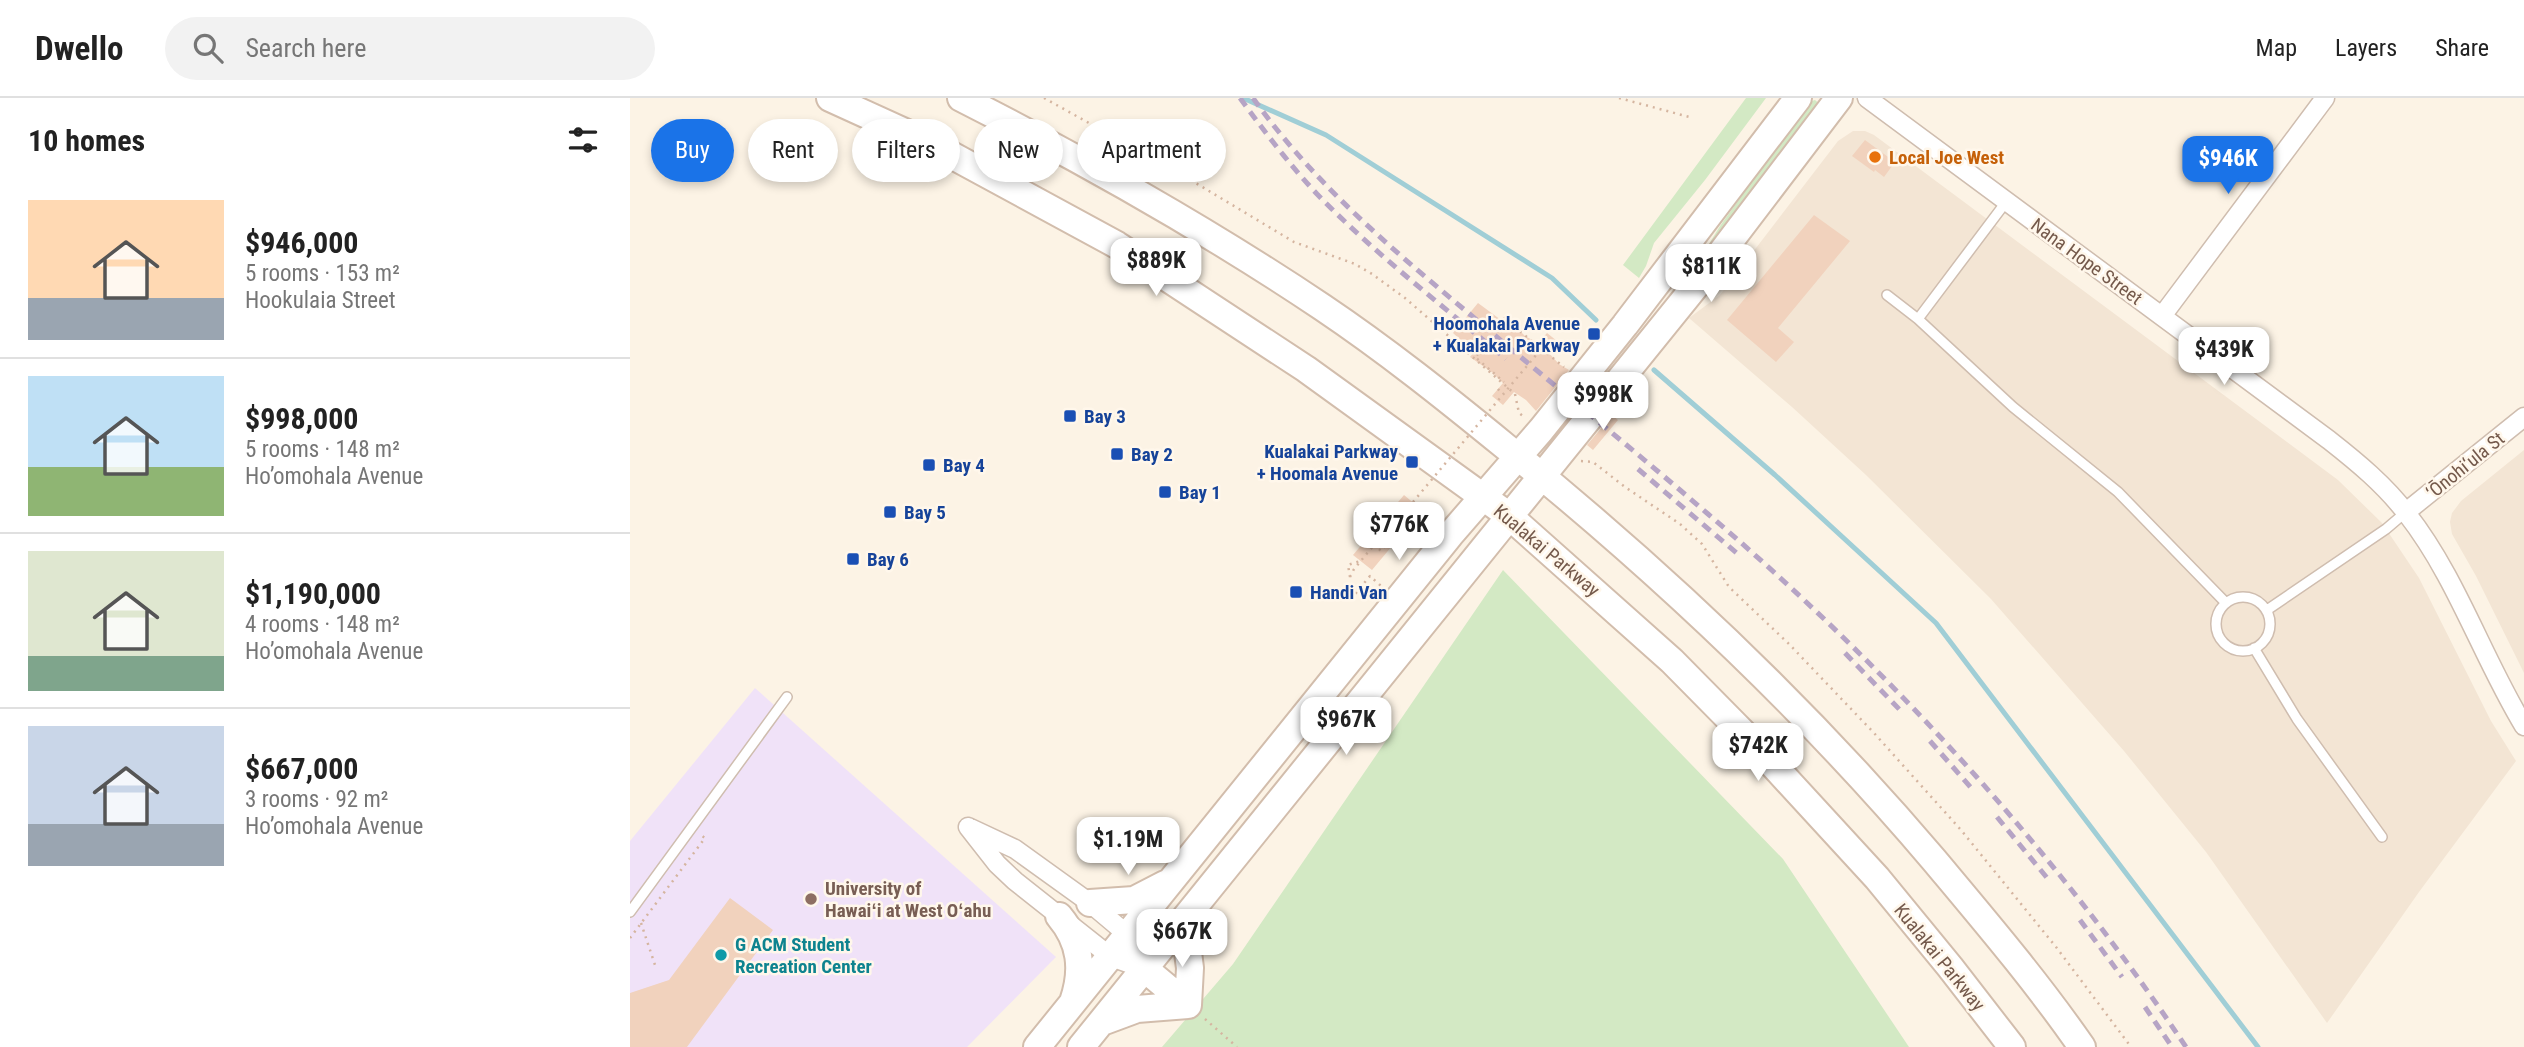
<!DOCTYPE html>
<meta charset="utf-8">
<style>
body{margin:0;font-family:"Roboto Condensed",sans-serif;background:#f2f2f2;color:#222;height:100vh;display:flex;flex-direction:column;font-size:26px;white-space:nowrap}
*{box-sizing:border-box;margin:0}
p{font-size:23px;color:#767676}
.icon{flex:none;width:38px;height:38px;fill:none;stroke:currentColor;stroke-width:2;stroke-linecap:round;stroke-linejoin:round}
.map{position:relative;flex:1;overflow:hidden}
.panel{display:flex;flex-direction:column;background:#fff;width:630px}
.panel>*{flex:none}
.guide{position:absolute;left:21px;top:21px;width:665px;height:63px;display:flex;gap:14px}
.price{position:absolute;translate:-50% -60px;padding:0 16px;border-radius:14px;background:#fff;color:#222;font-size:23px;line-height:46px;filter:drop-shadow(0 2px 4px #0008)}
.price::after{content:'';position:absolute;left:50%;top:42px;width:21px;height:16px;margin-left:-10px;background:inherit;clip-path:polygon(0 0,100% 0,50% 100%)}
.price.on{background:#1a73e8;color:#fff}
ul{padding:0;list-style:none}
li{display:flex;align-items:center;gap:21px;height:175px;padding:0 28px}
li+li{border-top:2px solid #e0e0e0}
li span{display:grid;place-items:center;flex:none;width:196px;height:140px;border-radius:0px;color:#555}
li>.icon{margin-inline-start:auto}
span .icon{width:84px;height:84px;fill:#fffc;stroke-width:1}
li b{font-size:30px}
h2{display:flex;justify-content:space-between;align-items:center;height:84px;padding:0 28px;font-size:30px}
.chip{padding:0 24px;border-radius:32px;background:#fff;box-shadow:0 4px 10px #0003;font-size:24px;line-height:63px}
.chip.on{background:#1a73e8;color:#fff}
header{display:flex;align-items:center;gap:42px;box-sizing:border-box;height:98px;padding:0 35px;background:#fff;border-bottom:2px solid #e0e0e0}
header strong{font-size:33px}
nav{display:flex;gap:38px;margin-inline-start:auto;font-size:24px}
.search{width:490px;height:63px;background:#f2f2f2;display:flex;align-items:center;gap:18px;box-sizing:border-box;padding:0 24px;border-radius:38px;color:#767676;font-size:26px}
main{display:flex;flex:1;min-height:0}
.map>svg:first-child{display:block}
</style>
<header>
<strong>Dwello</strong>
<div class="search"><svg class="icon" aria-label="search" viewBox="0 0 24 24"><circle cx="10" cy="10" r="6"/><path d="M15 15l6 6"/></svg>Search here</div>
<nav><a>Map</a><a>Layers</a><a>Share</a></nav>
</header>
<main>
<section class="panel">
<h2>10 homes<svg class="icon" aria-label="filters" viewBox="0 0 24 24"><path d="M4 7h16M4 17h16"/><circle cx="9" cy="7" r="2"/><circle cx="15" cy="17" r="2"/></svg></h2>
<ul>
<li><span style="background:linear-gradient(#ffd9b3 70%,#9aa5b1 0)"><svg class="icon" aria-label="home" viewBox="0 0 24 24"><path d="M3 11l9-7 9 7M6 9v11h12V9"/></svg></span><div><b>$946,000</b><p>5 rooms · 153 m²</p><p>Hookulaia Street</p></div></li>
<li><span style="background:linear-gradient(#bfe0f5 65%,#8fb573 0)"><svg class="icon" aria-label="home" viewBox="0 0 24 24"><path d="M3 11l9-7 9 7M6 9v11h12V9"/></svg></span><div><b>$998,000</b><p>5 rooms · 148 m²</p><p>Ho’omohala Avenue</p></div></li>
<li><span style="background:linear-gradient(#dfe7d0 75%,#7fa58c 0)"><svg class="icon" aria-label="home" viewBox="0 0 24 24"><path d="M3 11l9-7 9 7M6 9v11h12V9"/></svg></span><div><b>$1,190,000</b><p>4 rooms · 148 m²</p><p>Ho’omohala Avenue</p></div></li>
<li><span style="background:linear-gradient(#c9d6e8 70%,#9aa5b1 0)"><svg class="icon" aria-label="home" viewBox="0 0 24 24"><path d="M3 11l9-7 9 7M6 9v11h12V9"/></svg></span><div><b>$667,000</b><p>3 rooms · 92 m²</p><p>Ho’omohala Avenue</p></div></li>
</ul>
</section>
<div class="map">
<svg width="1894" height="949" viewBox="0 0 1894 949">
<rect width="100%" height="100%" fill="#fcf3e5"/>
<!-- residential -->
<path fill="#f3e5d4" d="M 1223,33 L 1235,33 L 1244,37 L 1708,382 L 1752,425 L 1789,480 L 1861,623 L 1886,663 L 1789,794 L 1697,925 L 1576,754 L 1494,653 L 1361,501 L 1236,377 L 1162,309 L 1059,220 L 1090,197 L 1208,43 Z
M 1894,352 L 1894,575 L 1846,478 L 1822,436 L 1820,424 L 1822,415 L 1831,403 Z"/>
<!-- education -->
<path fill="#f0e2f8" d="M 125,590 L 426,859 L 337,949 L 0,949 L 0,743 Z"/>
<!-- green -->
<path fill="#d3e9c4" d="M 1116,0 L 1136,0 L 1075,82 L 1024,145 L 1016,168 L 1009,180 L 993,167 Z
M 1185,2 L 1193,9 L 1063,172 L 1090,128 L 1179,4 Z
M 873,472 L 1153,761 L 1279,949 L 532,949 L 603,866 Z"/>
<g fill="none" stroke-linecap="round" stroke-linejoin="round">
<!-- stream -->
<path stroke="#a0ced6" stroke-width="5" d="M 613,0 L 696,37 L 922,180 L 966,222
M 1024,272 L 1145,377 L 1306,525 L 1628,949"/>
</g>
<!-- building -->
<path fill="#f1d2bd" d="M 1235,42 L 1265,64 L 1254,79 L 1245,72 L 1244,74 L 1222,58 Z
M 1184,117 L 1220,143 L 1148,230 L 1164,244 L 1146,264 L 1097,222 Z
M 848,205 L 871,222 L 875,218 L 895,238 L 908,245 L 917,235 L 927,243 L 918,254 L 929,266 L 939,272 L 906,313 L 896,302 L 884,294 L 873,307 L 862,298 L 873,285 L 863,275 L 840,259 L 844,254 L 823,235 Z
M 982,317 L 988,322 L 963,352 L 957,347 Z
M 774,397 L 792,412 L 742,472 L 723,457 Z
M 100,800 L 143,832 L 57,949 L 0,949 L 0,895 L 39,882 Z"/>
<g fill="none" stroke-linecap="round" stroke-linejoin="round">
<defs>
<path id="lane" d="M 1257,197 L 1288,221 L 1383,309 L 1488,394 L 1596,505
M 1288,221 L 1376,104
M1586 526a27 27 0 1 1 54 0a27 27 0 1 1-54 0Z
M 1637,512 L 1756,431 L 1776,414
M 1624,550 L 1667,621 L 1752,739
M 0,814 L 157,599"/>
<path id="street" d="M 1237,0 L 1699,342 C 1727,364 1755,387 1777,416 C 1827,480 1852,559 1894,628
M 1532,218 L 1695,0
M 1776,414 L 1894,319
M 338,729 L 385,751 L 460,805 L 498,837 L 515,871
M 338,729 L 367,766 L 385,783 L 481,859 L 515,871"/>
<path id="secondary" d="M 200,0 L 301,46 L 487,147 L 676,271 L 878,417 L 1042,563 L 1122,644 L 1247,780 L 1320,869 L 1382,949
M 331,0 C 455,63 577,132 692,209 C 756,252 816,300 876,349 C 1031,474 1175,610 1304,762 C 1355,823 1407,884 1452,949
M 460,805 L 504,802 L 535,786
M 429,818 C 451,844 454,872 443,904
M 515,871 L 558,907
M 558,907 L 560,870 L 556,839 L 563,812
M 472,924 L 507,911 L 558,907
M 407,949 L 820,437 L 911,332 L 995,227 L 1168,0
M 451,949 L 1072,180 L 1209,0"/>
</defs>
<!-- lane casing -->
<use href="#lane" stroke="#cfbdaf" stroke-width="12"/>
<!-- street casing -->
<use href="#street" stroke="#cfbdaf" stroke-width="21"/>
<!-- secondary casing -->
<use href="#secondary" stroke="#d2bdac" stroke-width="30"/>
<!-- path -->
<path stroke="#d5b5a0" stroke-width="2.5" stroke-dasharray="2 5" stroke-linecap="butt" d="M 414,0 L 549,75 L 664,144 L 725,166 L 742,176 L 775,200 L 885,296 L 889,315 L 893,318
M 989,0 L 1063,20
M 875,227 L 877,223 L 934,269
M 906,253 L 915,244 L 912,240
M 848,256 L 845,259 L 874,284
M 868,291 L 872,296
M 951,363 L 963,364 L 995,389 L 1050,426 L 1072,446 L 1099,489 L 1159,546 L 1244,635 L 1331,732 L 1426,849 L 1501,949
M 783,423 L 779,420 L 751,453 L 741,444 L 768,411 L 774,416 L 783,404
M 748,449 L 776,417
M 720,479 L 724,471 L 744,447
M 720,479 L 718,467 L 730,463
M 721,501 L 740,478 L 751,488
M 11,825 L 26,870
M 0,840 L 75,740 L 71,737
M 575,921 L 607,949"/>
<!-- lane -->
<use href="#lane" stroke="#fff" stroke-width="9"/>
<!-- street -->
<use href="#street" stroke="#fff" stroke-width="18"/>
<!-- secondary -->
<use href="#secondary" stroke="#fff" stroke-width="26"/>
<!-- rail -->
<path stroke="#b6a4c5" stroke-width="5" stroke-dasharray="10 7" stroke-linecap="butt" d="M 610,0 C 634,33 659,66 687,96 C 745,156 813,208 876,261
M 623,0 C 682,83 758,148 836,213 C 916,281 998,347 1078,416 C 1258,570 1424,751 1556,949
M 1008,371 L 1109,457
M 1215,555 L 1271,613
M 1300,643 L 1344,693
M 1367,719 L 1418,781
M 1450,822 L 1492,879
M 1515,909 L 1542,949"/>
<!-- path-bridge -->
<path stroke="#d5b5a0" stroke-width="2.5" stroke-dasharray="2 5" stroke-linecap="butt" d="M 783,404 L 917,244 L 912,240"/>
</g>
<!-- markers -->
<circle fill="#e8710a" stroke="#fff7eb" stroke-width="2.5" cx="1245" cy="59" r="7"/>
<g fill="#1a4fb4" stroke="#fff7eb" stroke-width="2.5">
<rect x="957" y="229" width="14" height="14" rx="3.5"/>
<rect x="433" y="311" width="14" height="14" rx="3.5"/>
<rect x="480" y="349" width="14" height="14" rx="3.5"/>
<rect x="775" y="357" width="14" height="14" rx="3.5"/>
<rect x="292" y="360" width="14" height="14" rx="3.5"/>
<rect x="528" y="387" width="14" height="14" rx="3.5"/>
<rect x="253" y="407" width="14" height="14" rx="3.5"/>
<rect x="216" y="454" width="14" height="14" rx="3.5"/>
<rect x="659" y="487" width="14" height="14" rx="3.5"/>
</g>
<circle fill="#8d6e63" stroke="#fff7eb" stroke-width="2.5" cx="181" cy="801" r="7"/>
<circle fill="#0f9aa8" stroke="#fff7eb" stroke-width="2.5" cx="91" cy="857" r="7"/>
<g text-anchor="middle" stroke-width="5" stroke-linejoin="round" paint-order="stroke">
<!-- food labels -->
<g font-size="19" font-weight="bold" fill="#c56008" stroke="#fff7eb" text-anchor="start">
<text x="1259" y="66">Local Joe West</text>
</g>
<!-- street labels -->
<g font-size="19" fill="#74594b" stroke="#fff7eb">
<text transform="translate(1457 163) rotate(36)" y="7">Nana Hope Street</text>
<text transform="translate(1835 367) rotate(-39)" y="7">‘Ōnohi‘ula St</text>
<text transform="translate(917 452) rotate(40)" y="7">Kualakai Parkway</text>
<text transform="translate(1310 859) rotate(51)" y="7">Kualakai Parkway</text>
</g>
<!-- transit labels -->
<g font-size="19" font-weight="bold" fill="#164399" stroke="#fff7eb" text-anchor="start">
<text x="950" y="232" text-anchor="end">Hoomohala Avenue<tspan x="950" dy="22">+ Kualakai Parkway</tspan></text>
<text x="454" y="325">Bay 3</text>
<text x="768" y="360" text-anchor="end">Kualakai Parkway<tspan x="768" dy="22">+ Hoomala Avenue</tspan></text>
<text x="501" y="363">Bay 2</text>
<text x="313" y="374">Bay 4</text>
<text x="549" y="401">Bay 1</text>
<text x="274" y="421">Bay 5</text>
<text x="237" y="468">Bay 6</text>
<text x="680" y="501">Handi Van</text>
</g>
<!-- education labels -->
<g font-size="19" font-weight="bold" fill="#785e54" stroke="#fff7eb" text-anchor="start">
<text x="195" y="797">University of<tspan x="195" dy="22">Hawaiʻi at West Oʻahu</tspan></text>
</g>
<!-- culture labels -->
<g font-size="19" font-weight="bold" fill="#0d838f" stroke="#fff7eb" text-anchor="start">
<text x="105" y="853">G ACM Student<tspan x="105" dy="22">Recreation Center</tspan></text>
</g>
</g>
</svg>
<b class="price on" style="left:1598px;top:98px">$946K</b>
<b class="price" style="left:526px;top:200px">$889K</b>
<b class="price" style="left:1081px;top:206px">$811K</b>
<b class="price" style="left:1594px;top:289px">$439K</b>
<b class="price" style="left:973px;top:334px">$998K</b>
<b class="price" style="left:769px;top:464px">$776K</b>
<b class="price" style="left:716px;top:659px">$967K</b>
<b class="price" style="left:1128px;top:685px">$742K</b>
<b class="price" style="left:498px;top:779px">$1.19M</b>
<b class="price" style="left:552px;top:871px">$667K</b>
<div class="guide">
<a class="chip on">Buy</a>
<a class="chip">Rent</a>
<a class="chip">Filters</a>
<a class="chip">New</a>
<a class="chip">Apartment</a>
</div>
</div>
</main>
